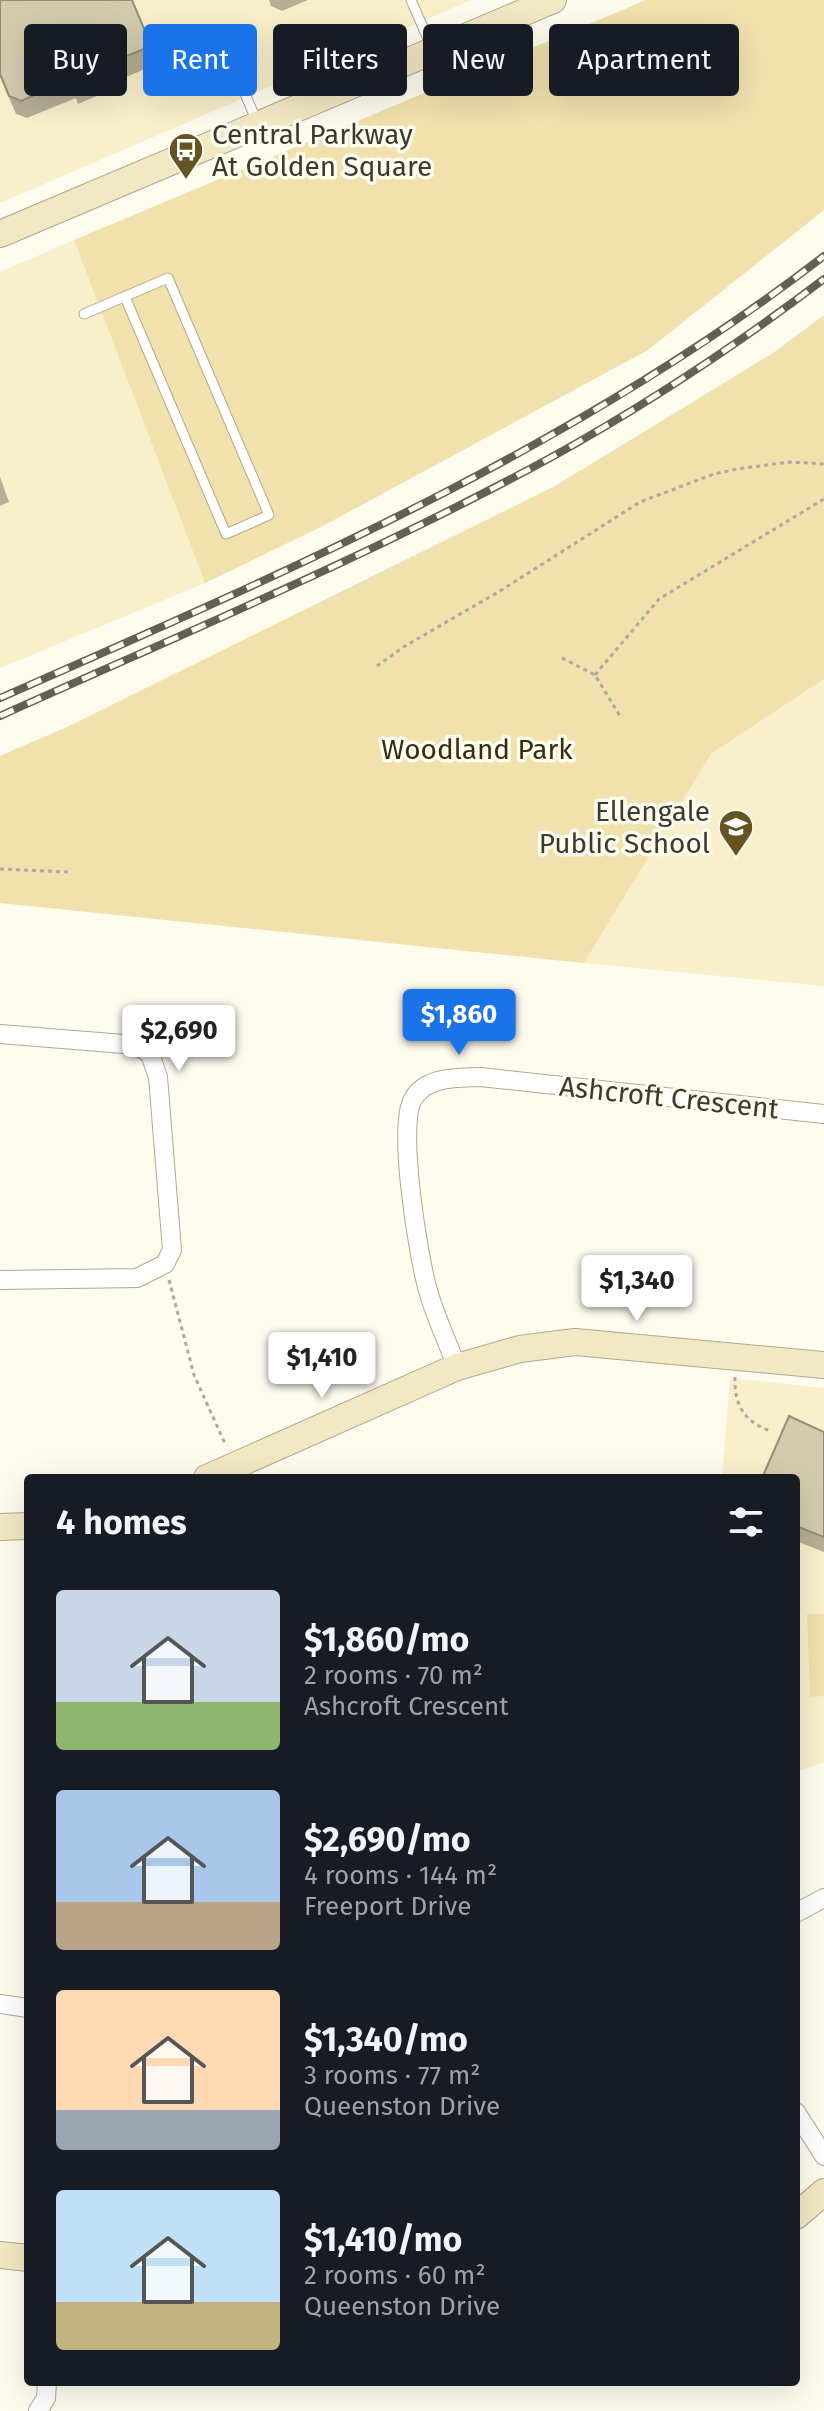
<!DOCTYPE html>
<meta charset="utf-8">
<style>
body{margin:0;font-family:"Fira Sans",sans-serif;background:#20242c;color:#f1f3f6;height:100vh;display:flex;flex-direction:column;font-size:30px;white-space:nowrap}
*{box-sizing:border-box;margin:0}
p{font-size:26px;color:#9ea1a6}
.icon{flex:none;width:44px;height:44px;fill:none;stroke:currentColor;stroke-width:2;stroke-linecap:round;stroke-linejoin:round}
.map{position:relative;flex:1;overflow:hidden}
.drawer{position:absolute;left:24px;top:1474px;width:776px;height:912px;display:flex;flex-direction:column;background:#171b24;border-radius:8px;box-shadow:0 8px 32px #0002}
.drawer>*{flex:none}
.hud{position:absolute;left:24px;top:24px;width:776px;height:72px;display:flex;gap:16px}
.price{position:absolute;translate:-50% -68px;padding:0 18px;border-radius:8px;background:#fff;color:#222;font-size:26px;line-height:52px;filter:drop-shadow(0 2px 4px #0008)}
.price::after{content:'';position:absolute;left:50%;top:48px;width:24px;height:18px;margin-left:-12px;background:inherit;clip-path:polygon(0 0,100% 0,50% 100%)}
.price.selected{background:#1a73e8;color:#fff}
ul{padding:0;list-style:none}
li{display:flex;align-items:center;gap:24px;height:200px;padding:0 32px}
li span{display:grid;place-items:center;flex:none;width:224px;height:160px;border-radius:8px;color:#555}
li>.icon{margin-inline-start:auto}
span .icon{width:96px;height:96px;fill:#fffc;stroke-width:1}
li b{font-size:34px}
h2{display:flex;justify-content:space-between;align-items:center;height:96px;padding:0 32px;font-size:34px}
.tag{padding:0 28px;border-radius:8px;background:#171b24;box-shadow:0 8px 32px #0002;font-size:28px;line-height:72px}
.tag.selected{background:#1a73e8;color:#fff}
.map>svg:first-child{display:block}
</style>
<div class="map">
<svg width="824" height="2411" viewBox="0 0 824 2411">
<rect width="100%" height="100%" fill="#fefbef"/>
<!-- built -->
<path fill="#faefcb" d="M 0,0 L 471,0 L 0,203 Z
M 74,240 L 205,583 L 0,668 L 0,272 Z
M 824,679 L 824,986 L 584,963 L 711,754 Z
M 730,1378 L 824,1388 L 824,1762 L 796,1772 L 796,1478 L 722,1478 Z"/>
<!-- green -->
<path fill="#f1e1ad" d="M 646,0 L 824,0 L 824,210 L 648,350 L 321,527 L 205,583 L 74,240 Z
M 824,315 L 824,679 L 711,754 L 584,963 L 0,903 L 0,756 L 69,726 L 555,486 L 773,353 Z
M 807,1614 L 824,1614 L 824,1696 L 810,1697 Z"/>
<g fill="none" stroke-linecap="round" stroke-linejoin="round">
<defs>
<path id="lane" d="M 411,0 L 432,48
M 229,57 L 258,124
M 84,314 L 168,278 L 269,515 L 226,534 L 125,297"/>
<path id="street" d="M 0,1034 L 136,1045 L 150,1054 L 158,1077 L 172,1250 L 165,1264 L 137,1278 L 0,1280
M 457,1367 C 447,1341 434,1314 427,1287 C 418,1253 397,1126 413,1099 C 426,1076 458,1078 480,1077 L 824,1114
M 796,1913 L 824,1898
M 0,2004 L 28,2008
M 796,2112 L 824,2156
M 38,2411 L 46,2398 L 47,2382"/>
<path id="secondary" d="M 0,234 L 553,0
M 207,1478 L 457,1367 L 520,1349 L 575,1342 L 824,1365
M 0,1527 L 28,1526
M 796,2216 L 824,2192
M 0,2255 L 28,2258"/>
</defs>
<!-- lane casing -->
<use href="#lane" stroke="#b1a88d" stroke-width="11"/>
<!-- street casing -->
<use href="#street" stroke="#b1a88d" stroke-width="20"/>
<!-- secondary casing -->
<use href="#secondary" stroke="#b1a88d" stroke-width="28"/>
<!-- path -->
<path stroke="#adaa9e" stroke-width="3" stroke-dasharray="4 4" stroke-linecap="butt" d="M 562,658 L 595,675 L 620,716
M 377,666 L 405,646 L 500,591 L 640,502 L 714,474 L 737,469 L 789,462 L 824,464
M 595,675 L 659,599 L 824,499
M 0,869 L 68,872
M 169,1280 L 194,1375 L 226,1446
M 735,1377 C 734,1405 744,1422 771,1431"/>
<!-- lane -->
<use href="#lane" stroke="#fff" stroke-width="9"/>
<!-- street -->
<use href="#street" stroke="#fff" stroke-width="18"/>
<!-- secondary -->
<use href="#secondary" stroke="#f3e8c4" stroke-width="26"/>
<defs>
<path id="rail" d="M 0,698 C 287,572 574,449 824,256
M 0,716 C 184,633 372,555 550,458 C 646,405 737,345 824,279"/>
</defs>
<!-- rail casing -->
<use href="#rail" stroke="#625f53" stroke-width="8"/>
<!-- rail -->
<use href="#rail" stroke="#fefbef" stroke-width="5" stroke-dasharray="15" stroke-linecap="butt"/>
</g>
<!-- wall -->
<path fill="#b6af96" d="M 0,0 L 132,0 L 155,55 L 150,67 L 102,87 L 104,93 L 78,104 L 76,98 L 27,118 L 16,114 L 0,76 Z
M 269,0 L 308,0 L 282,11 L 271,6 Z
M 0,477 L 9,502 L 0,506 Z
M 824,1432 L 824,1552 L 796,1541 L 796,1478 Z"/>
<!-- shaded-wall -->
<path fill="#948e7a" d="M 148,38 L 155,55 L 150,67 L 144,49 Z"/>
<!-- building -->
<path fill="#d4cbaf" stroke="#948e7a" stroke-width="2" d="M 0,0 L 132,0 L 148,38 L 144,49 L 95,69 L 98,76 L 72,86 L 69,80 L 21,101 L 9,96 L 0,74 Z
M 789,1416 L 824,1432 L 824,1537 L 796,1526 L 796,1478 L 762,1478 Z"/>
<!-- icons -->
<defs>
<symbol id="bus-pin" viewBox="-11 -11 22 30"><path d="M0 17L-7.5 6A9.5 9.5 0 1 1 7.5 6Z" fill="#635421" stroke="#fefbef"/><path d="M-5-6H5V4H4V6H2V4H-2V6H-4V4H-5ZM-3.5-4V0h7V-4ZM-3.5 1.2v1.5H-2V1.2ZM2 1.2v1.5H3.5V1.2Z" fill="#fff"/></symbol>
<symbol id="school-pin" viewBox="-11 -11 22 30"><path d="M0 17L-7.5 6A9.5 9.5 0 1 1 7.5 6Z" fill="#635421" stroke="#fefbef"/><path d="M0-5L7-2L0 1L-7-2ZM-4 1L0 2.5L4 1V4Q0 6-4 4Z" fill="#fff"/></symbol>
</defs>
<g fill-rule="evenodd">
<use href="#bus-pin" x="166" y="130" width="40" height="54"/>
<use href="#school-pin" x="716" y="807" width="40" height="54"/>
</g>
<g text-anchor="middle" stroke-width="7" stroke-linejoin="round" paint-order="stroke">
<!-- poi labels -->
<g font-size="28" fill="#3d392e" stroke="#fefbef" text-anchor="start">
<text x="212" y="144">Central Parkway<tspan x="212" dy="32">At Golden Square</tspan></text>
<text x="710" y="821" text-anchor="end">Ellengale<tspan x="710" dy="32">Public School</tspan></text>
</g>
<!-- park labels -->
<g font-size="28" fill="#362d11" stroke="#fefbef">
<text x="477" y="759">Woodland Park</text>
</g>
<!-- street labels -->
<g font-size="28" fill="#3d392e" stroke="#fefbef">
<text transform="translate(669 1097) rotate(6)" y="10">Ashcroft Crescent</text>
</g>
</g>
</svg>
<b class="price selected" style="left:459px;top:1057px">$1,860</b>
<b class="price" style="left:179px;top:1073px">$2,690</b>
<b class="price" style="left:637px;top:1323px">$1,340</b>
<b class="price" style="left:322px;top:1400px">$1,410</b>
<div class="hud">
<a class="tag">Buy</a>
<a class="tag selected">Rent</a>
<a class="tag">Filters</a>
<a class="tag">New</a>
<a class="tag">Apartment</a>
</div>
<section class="drawer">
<h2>4 homes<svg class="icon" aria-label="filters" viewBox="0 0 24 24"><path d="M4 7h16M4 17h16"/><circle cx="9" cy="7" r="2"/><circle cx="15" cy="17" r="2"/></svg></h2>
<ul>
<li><span style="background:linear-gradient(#c9d6e8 70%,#8fb573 0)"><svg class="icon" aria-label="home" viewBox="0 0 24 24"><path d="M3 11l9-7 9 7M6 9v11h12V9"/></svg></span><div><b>$1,860/mo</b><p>2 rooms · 70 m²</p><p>Ashcroft Crescent</p></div></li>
<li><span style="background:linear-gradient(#a9c7e8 70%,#b9a48a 0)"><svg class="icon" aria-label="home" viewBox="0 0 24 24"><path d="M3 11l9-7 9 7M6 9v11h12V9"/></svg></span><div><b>$2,690/mo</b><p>4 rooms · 144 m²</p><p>Freeport Drive</p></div></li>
<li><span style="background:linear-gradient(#ffd9b3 75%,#9aa5b1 0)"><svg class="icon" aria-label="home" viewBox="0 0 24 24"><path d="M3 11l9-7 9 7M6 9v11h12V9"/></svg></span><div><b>$1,340/mo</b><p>3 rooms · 77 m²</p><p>Queenston Drive</p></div></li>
<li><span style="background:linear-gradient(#bfe0f5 70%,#c2b280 0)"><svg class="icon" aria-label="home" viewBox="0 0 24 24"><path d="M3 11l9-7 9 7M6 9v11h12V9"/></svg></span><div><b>$1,410/mo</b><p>2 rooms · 60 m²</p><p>Queenston Drive</p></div></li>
</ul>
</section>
</div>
